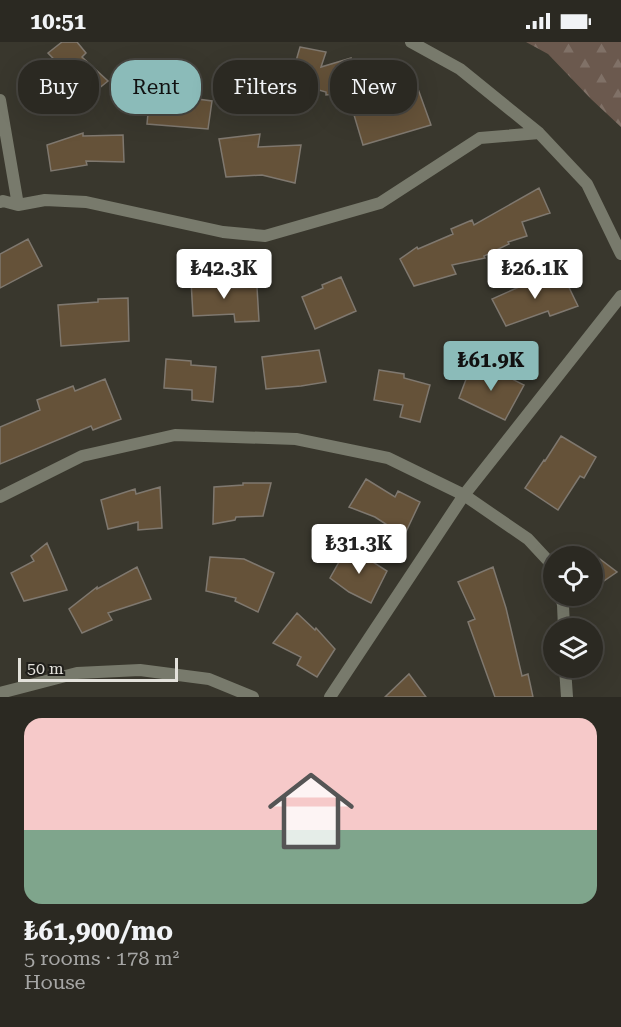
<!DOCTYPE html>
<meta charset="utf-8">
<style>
body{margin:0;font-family:"Roboto Serif",serif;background:#33312a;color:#f1f3f6;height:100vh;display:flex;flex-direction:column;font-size:22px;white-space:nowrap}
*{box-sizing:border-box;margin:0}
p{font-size:20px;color:#a6a6a5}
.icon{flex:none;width:33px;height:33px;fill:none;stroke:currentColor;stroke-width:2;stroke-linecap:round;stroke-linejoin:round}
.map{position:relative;height:655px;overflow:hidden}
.sheet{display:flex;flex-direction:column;background:#2b2922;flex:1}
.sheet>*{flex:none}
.banner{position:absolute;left:18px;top:18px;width:585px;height:54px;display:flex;gap:12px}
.fabs{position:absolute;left:543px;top:504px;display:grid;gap:12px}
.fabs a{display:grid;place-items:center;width:60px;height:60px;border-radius:50%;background:#2b2922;box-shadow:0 6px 24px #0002,0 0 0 2px #474540;font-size:30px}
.scale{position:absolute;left:18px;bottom:15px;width:160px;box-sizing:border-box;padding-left:6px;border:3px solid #e3e1db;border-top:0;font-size:16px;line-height:21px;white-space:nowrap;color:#e3e1db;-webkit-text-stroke:4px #1f1e1a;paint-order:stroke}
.price{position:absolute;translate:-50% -51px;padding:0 14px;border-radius:6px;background:#fff;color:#222;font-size:20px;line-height:39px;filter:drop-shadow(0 2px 3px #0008)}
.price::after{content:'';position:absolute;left:50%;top:36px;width:18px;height:14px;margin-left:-9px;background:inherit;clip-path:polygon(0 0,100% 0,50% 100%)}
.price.active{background:#8bbbb9;color:#111}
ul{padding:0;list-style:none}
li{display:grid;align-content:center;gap:12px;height:318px;padding:0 24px}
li+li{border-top:2px solid #474540}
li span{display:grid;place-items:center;height:186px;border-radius:18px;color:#555}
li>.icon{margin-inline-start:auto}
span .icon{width:108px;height:108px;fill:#fffc;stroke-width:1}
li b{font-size:26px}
.pill{padding:0 21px;border-radius:24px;background:#2b2922;box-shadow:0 6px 24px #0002,0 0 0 2px #474540;font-size:21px;line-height:54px}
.pill.active{background:#8bbbb9;color:#111}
.status{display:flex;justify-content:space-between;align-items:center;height:42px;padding:0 30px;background:#2b2922;direction:ltr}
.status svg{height:16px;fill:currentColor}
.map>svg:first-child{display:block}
</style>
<div class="status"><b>10:51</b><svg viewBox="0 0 49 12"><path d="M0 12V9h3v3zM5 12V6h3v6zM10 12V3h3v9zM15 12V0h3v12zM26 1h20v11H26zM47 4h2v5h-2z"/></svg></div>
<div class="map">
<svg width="621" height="655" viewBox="0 0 621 655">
<defs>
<pattern id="forest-firs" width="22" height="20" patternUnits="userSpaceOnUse" patternTransform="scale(1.5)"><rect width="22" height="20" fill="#6b594e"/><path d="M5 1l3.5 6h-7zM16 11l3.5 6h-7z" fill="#807167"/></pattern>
</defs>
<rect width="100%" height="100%" fill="#39372d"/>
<!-- forest -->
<path fill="url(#forest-firs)" d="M 526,0 L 621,0 L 621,85 L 591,57 L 548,12 Z"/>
<!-- building -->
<path fill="#655239" stroke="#7f786f" stroke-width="1.5" d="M 62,0 L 77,0 L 86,11 L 82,15 L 108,39 L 87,56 L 71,40 L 73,37 L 48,11 Z
M 300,5 L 326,10 L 321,25 L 351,16 L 351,50 L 326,53 L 326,50 L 290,40 Z
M 418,47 L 431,83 L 363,103 L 354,73 L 381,59 L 384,67 Z
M 184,49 L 183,55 L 212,59 L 208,87 L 147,82 L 150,50 Z
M 83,91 L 83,94 L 123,93 L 124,120 L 86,119 L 87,123 L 51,129 L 47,103 Z
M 260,92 L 258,105 L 301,103 L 295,141 L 262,133 L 226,135 L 219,97 Z
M 539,146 L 550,171 L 522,180 L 527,194 L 508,200 L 509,202 L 484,214 L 485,216 L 452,223 L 456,232 L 414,244 L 400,217 L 417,205 L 418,207 L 453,192 L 451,187 L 472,178 L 474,183 Z
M 28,197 L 42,224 L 0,246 L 0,212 Z
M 562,231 L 578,264 L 550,274 L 548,269 L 506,284 L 492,257 L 528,241 L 530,246 Z
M 341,235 L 356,269 L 315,287 L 302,255 L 323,246 L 322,243 Z
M 228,237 L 228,246 L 257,245 L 259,279 L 235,280 L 234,272 L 193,274 L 191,238 Z
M 128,256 L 129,299 L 61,304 L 58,263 L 98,260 L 98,257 Z
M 319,308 L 326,340 L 301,344 L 266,347 L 262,315 Z
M 166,317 L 191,319 L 191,323 L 216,325 L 213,360 L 192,358 L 192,348 L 164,346 Z
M 471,324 L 502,336 L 504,333 L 524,343 L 505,378 L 459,356 Z
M 379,328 L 404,332 L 404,336 L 430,343 L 420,380 L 400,375 L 403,363 L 374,358 Z
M 105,337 L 121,377 L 93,388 L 91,384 L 0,422 L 0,385 L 40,368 L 37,358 L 73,344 L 75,349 Z
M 561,394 L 596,415 L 584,436 L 580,434 L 558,468 L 525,446 L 544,418 L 545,419 Z
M 366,437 L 395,455 L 398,449 L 420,460 L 404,494 L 375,475 L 349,465 Z
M 243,441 L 271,441 L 263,474 L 236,475 L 235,478 L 213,482 L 214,445 L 243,443 Z
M 160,445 L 162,486 L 138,488 L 138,480 L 108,487 L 101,458 L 135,447 L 136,452 Z
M 47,501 L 67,548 L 24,559 L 11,531 L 34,519 L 31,514 Z
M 348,504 L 387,529 L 371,561 L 349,550 L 330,536 Z
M 592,511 L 617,530 L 592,547 Z
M 210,515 L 244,517 L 274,531 L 258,570 L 235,559 L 236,556 L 206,549 Z
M 137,525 L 151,557 L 108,571 L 112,578 L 82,591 L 69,567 L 97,545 L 97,547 Z
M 493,525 L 506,566 L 522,634 L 528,632 L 533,655 L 495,655 L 468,580 L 475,577 L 458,540 Z
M 297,571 L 315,588 L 316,586 L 335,607 L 317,635 L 297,623 L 301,615 L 273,601 Z
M 409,632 L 426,655 L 385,655 Z"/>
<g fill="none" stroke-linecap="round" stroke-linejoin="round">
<!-- minor -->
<path stroke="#787a6c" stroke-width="12" d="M 411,0 L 460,27 L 539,91 L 587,142 L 621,212
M 0,58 L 18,163
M 0,160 L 3,159 L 18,163 L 45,158 L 86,160 L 223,190 L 265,194 L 380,161 L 480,96 L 539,91
M 0,455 L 82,414 L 175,393 L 296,397 L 388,416 L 464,453 L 528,497 L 554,525
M 561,554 L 563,563 L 564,586
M 565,626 L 567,655
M 0,651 L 77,631 L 140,628 L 209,637 L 253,655
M 330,655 L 464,453 L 621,254"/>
</g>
</svg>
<div class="fabs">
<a><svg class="icon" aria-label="locate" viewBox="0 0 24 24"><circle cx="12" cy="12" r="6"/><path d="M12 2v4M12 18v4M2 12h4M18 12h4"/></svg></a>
<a><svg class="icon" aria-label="layers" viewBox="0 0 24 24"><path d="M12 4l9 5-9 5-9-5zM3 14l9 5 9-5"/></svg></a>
</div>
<div class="scale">50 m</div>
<b class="price" style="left:224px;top:258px">₺42.3K</b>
<b class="price" style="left:535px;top:258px">₺26.1K</b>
<b class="price active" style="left:491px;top:350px">₺61.9K</b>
<b class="price" style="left:359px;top:533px">₺31.3K</b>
<div class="banner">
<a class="pill">Buy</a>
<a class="pill active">Rent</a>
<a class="pill">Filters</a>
<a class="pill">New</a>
</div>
</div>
<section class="sheet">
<ul>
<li><span style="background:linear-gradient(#f6c9c9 60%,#7fa58c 0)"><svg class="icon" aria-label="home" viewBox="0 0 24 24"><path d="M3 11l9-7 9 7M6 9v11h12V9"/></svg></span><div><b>₺61,900/mo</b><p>5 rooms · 178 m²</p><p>House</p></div></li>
</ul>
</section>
